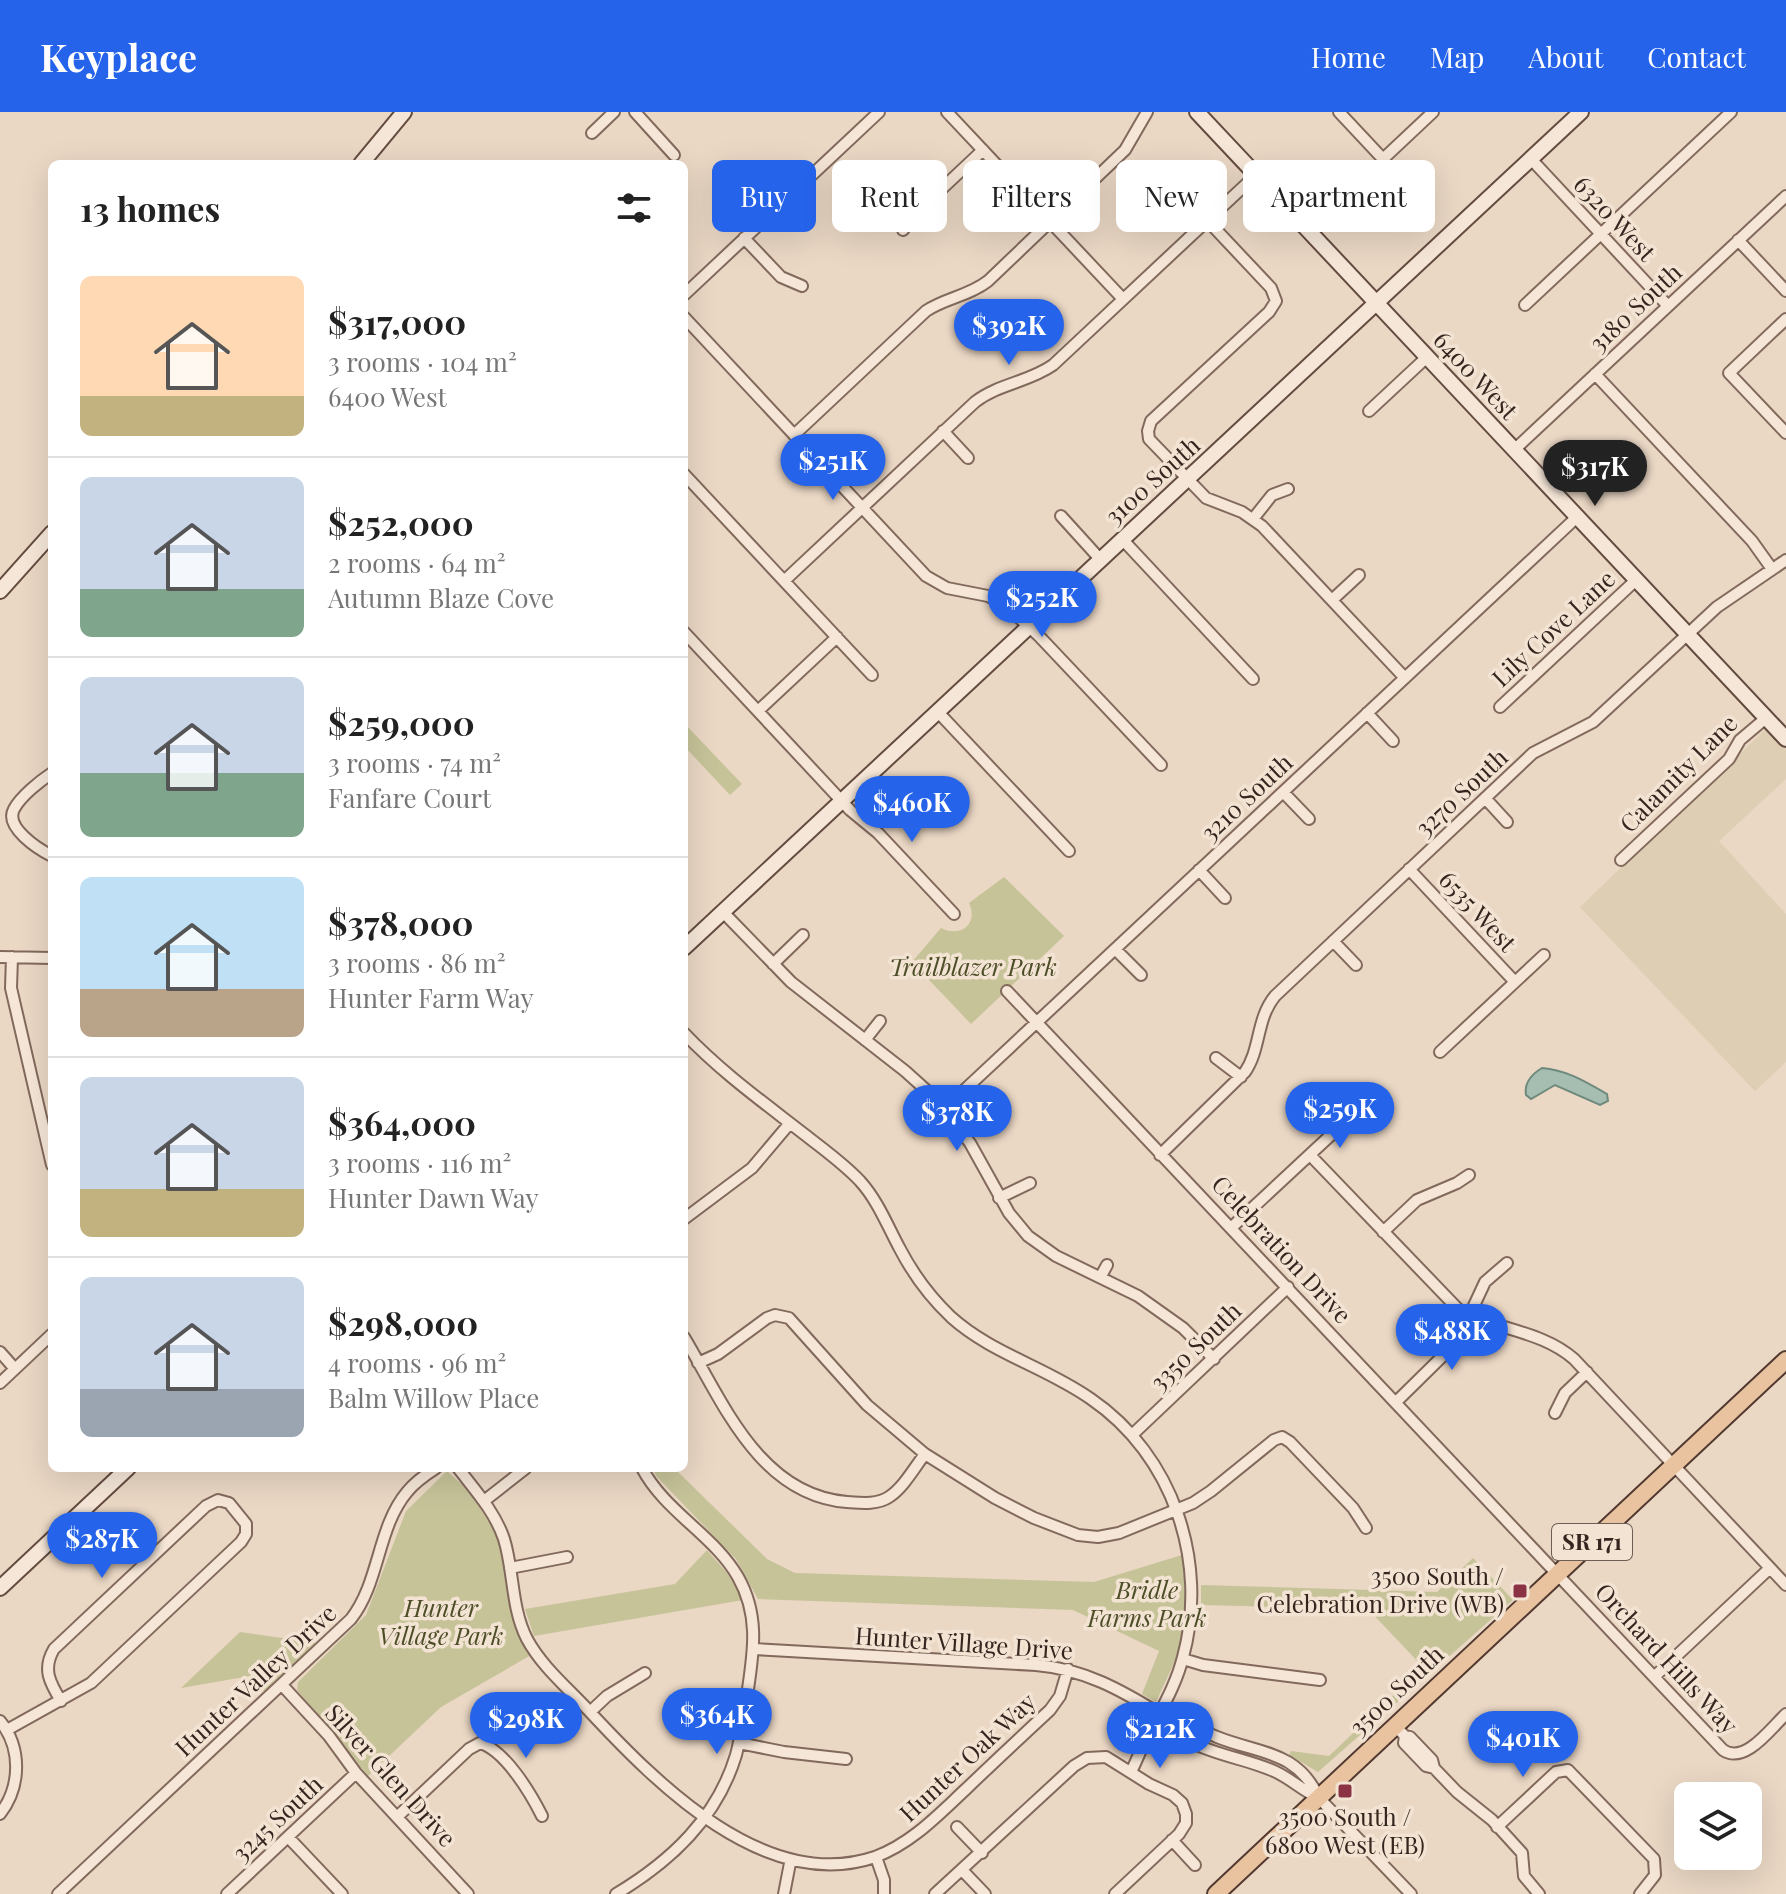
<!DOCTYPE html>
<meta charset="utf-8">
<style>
body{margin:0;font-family:"Playfair Display",serif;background:#f6f6f6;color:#222;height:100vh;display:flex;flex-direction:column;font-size:30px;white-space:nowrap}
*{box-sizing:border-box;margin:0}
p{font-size:26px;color:#767676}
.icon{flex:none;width:44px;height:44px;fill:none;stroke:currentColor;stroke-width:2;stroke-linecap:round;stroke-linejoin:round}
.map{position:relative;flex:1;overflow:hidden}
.panel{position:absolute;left:48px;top:48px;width:640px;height:1312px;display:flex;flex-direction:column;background:#fff;border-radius:12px;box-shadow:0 8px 32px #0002}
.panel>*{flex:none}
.banner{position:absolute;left:712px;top:48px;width:760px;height:72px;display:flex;gap:16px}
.fabs{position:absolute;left:1674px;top:1670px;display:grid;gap:16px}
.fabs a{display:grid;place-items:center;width:88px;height:88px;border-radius:12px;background:#fff;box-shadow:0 8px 32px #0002;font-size:40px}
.price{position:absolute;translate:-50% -68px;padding:0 18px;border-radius:28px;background:#2563eb;color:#fff;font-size:26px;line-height:52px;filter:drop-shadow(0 2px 4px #0008)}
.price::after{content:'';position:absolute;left:50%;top:48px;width:24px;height:18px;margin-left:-12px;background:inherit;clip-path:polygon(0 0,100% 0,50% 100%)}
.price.current{background:#222;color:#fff}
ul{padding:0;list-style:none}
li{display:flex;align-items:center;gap:24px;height:200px;padding:0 32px}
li+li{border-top:2px solid #e0e0e0}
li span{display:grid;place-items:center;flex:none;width:224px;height:160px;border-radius:12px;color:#555}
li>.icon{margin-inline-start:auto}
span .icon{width:96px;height:96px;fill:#fffc;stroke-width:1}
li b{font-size:34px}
h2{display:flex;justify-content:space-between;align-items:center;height:96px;padding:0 32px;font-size:34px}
.tag{padding:0 28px;border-radius:12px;background:#fff;box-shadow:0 8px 32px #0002;font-size:28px;line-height:72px}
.tag.current{background:#2563eb;color:#fff}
header{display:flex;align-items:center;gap:48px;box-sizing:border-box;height:112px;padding:0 40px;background:#2563eb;color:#fff}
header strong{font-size:38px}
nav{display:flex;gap:44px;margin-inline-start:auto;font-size:28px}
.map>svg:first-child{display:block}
</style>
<header>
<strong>Keyplace</strong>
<nav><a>Home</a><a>Map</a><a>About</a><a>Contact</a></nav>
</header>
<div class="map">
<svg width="1786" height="1782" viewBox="0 0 1786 1782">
<rect width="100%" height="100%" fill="#ead7c4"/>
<!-- farmland -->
<path fill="#deceb3" d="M 1766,617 L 1786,637 L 1786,667 L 1719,729 L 1786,802 L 1786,950 L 1755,979 L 1580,795 Z"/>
<!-- green -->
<path fill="#c6c399" d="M 684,611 L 742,672 L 730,683 L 684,634 Z
M 1004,765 L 1064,824 L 971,912 L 912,850 L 941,816 C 960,826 979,812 969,791 Z
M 652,1356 L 674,1356 L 767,1447 L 795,1461 L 1094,1470 L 1182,1443 L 1186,1491 L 1179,1540 L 1156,1590 L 1142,1582 L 1159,1539 L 1073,1498 L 758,1487 L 736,1447 L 657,1365 Z
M 447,1359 L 468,1378 L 497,1422 L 514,1505 L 531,1543 L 441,1595 L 368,1664 L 297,1578 L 298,1570 L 366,1503 L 406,1399 Z
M 707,1438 L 728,1462 L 743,1488 L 534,1524 L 525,1497 L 675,1472 Z
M 1473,1446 L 1513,1488 L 1318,1660 L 1289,1643 L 1291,1639 L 1329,1644 L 1423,1555 L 1368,1497 L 1201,1493 L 1201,1473 L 1437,1480 Z
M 240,1520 L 316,1531 L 264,1579 L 250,1564 L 181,1576 Z"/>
<!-- water -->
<path fill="#a6bdb2" stroke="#6e8a7d" stroke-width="2" d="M 1542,956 C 1567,958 1586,970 1607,982 L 1608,989 L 1600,993 L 1555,973 L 1531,987 L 1526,983 C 1524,971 1532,962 1542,956 Z"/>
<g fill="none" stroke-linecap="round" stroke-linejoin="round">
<defs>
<path id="street" d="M 635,0 L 674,43
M 947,0 L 1123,187
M 1339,0 L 1383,47 L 1433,0
M 592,21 L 614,0
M 1531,47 L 1668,194
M 1207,108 L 1271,176 L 1276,189 L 1269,200 L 1151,309 L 1148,319 L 1149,327 L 1206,386 L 1242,400 L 1262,414 L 1405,566
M 903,118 L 915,102 L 983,38
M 744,126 L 781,165 L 802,174
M 1738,128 L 1786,179
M 684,183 L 879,0
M 1525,193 L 1731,0
M 684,205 L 926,464 L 947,476 L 988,484 L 1004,492 L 1038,523 L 1161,653
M 1786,207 L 1729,261 L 1786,321
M 1595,262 L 1752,429 L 1772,457
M 1369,299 L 1427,245
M 943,319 L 968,346
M 794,323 L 926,199 C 945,186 969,184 988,169 L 1125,38 L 1147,0
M 1514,338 L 1786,84
M 684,362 L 872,563
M 1061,404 L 1100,447
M 1253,407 L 1272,383 L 1288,377
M 1122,427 L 1253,567
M 784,469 L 975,290 C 998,272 1029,270 1053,253 L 1256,63
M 1332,488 L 1359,463
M 684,520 L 850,698 L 878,721 L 954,802
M 1500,595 L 1636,468
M 758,599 L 837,525
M 937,599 L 1069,739
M 1367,601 L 1393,629
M 52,661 C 40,669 21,684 14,697 C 4,715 38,737 52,744
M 1283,680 L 1309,707
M 1485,686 L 1507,710
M 1621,748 L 1729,647 L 1740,628 L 1766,606
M 1409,757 L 1515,870
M 1199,758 L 1225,786
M 723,800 L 791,870 L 905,959 L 935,986 L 970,1031 L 1009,1101 L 1028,1124 L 1056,1144 L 1138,1184 L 1183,1216 L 1214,1247
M 1333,829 L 1356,853
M 1115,837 L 1141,863
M 0,845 L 52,846
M 12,845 L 11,876 L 52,1053
M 773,852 L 803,823
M 1007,879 L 1723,1638 C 1745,1653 1771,1616 1786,1602
M 684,921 C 720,959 763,990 804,1022 C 823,1037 843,1051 860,1069 C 878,1089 887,1113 900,1137 C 913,1162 930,1185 951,1205 C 992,1242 1046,1255 1091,1287 C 1173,1343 1209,1450 1183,1545 C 1176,1573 1162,1596 1149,1622 C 1142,1634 1137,1648 1131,1660
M 865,928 L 880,909
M 1440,940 L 1544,843
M 1216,946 L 1241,965
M 944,997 L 1577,405
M 1160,1043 L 1245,960 C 1261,937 1256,907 1275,884 L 1533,641 L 1593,610 L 1717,495 L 1786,448
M 1310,1043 L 1458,1197 C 1495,1218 1541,1218 1574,1247 L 1786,1473
M 999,1086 L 1030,1071
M 684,1107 L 752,1056 L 790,1011
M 1232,1115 L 1346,1009
M 1383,1120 L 1417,1088 L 1457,1071 L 1469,1063
M 1101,1164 L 1107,1153
M 684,1225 C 723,1290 759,1383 847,1390 C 861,1391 877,1393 889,1385 C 904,1375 914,1356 925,1342
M 0,1240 L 15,1257
M 698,1251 L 718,1242 L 767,1206 L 775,1203 L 789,1206 L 867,1293 L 925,1342 L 995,1386 L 1034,1406 L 1078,1423 L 1098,1425 L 1119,1421 L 1193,1391 L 1211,1379 L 1274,1328 L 1282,1325 L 1290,1330 L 1353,1396 L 1366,1416
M 0,1271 L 52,1222
M 1396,1290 L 1457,1230 L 1485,1170 L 1507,1151
M 1555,1301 L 1565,1281 L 1587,1260
M 1132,1323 L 1288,1175
M 458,1356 C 475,1378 495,1400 504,1427 C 514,1459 511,1496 527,1527 C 542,1555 569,1577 590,1600 C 657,1672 766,1782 875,1745 C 912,1731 938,1703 966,1677 C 994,1650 1022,1624 1050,1598 L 1060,1584 L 1068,1557
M 484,1389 L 526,1356
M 510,1456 L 567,1445
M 754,1537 L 1036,1553 C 1084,1557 1121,1578 1160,1602 C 1179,1640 1241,1643 1276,1660 C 1291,1667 1303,1679 1319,1686 L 1411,1782
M 1183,1547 L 1203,1553 L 1320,1568
M 1655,1564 L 1770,1456
M 282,1573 L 329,1624 L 356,1661 L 468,1782
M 590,1600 L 607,1584 L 645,1561
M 1160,1602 C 1182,1602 1197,1617 1217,1625 C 1259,1642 1297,1638 1319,1686
M 0,1609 C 22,1636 21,1675 0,1702
M 1395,1614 L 1405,1624 L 1410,1625 L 1432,1648 L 1434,1656 L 1457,1680 L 1492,1708 L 1522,1741 L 1524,1764 L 1539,1782
M 7,1618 L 14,1614 L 91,1571 L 241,1430 L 246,1422 L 246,1412 L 229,1391 L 218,1388 L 206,1394 L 54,1537 C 42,1557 50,1571 61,1589
M 1405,1624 L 1404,1631 L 1426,1654 L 1434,1656
M 739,1631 L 784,1640 L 846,1647
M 397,1705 L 469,1637 L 480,1631 C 505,1638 531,1682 542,1704
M 957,1715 L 982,1741
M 1497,1715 L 1556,1660 L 1568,1658 L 1654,1747 L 1655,1763 L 1640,1782
M 288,1725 L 342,1782
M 1172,1728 L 1195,1753
M 876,1745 L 884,1768 L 884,1782
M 963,1759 L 985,1782
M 58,1782 L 351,1507 C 380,1470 377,1416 407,1380 C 415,1370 425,1363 436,1356
M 227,1782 L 356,1661
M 616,1782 C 671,1749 717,1706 736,1643 C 742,1621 744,1599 748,1577 C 754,1537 759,1502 738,1465 C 714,1423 665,1400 642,1356
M 784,1782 L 790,1751
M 935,1782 L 1074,1654 L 1087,1646 L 1106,1645 L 1149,1672 L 1173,1683 L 1182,1691 L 1186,1702 L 1186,1711 L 1179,1722 L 1115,1782"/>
<path id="secondary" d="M 1197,0 L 1786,627
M 361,52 L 404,0
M 0,479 L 52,421
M 684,836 L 1581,0
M 0,1476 L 128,1356"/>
<path id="primary" d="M 1216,1782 L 1786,1248"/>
</defs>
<!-- street casing -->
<use href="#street" stroke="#82695c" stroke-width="14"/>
<!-- secondary casing -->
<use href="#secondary" stroke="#644b40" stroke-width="18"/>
<!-- primary casing -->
<use href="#primary" stroke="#513930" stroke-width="20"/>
<!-- street -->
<use href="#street" stroke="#f5e6d7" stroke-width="10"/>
<!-- secondary -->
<use href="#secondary" stroke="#f5e6d7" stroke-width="14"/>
<!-- primary -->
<use href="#primary" stroke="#e9c3a0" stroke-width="16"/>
</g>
<!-- markers -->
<g fill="#8c3245" stroke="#f2e3d3" stroke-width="3">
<rect x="1512" y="1471" width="16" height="16" rx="4"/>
<rect x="1337" y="1671" width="16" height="16" rx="4"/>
</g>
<g text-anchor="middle" stroke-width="7" stroke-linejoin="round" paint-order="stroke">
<!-- shield labels -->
<rect fill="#f2e3d3" stroke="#6d5e55" stroke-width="2" x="1552" y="1412" width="80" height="36" rx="6"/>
<g font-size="22" font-weight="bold" fill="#34251f">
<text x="1592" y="1438">SR 171</text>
</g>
<!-- street labels -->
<g font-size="24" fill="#34251f" stroke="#f2e3d3">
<text transform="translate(1614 107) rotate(47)" y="8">6320 West</text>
<text transform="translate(1636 196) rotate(-43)" y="8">3180 South</text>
<text transform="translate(1475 264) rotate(47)" y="8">6400 West</text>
<text transform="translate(1153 369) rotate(-42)" y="8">3100 South</text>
<text transform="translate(1554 517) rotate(-43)" y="8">Lily Cove Lane</text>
<text transform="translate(1679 662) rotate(-45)" y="8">Calamity Lane</text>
<text transform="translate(1462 681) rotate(-43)" y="8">3270 South</text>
<text transform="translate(1247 686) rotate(-43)" y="8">3210 South</text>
<text transform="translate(1477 800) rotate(47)" y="8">6535 West</text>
<text transform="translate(1281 1138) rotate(47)" y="8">Celebration Drive</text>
<text transform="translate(1196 1235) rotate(-44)" y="8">3350 South</text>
<text transform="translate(964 1532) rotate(4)" y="8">Hunter Village Drive</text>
<text transform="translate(1666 1547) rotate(47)" y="8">Orchard Hills Way</text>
<text transform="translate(256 1569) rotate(-43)" y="8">Hunter Valley Drive</text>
<text transform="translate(1397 1579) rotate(-43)" y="8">3500 South</text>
<text transform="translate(968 1646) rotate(-43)" y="8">Hunter Oak Way</text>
<text transform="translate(390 1664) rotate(48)" y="8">Silver Glen Drive</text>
<text transform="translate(278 1707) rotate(-43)" y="8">3245 South</text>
</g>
<!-- park labels -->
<g font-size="24" font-style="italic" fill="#4d4e28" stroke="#f2e3d3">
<text x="973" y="864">Trailblazer Park</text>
<text x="1147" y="1487">Bridle<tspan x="1147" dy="28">Farms Park</tspan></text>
<text x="441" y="1505">Hunter<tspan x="441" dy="28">Village Park</tspan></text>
</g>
<!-- poi labels -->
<g font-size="24" fill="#34251f" stroke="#f2e3d3" text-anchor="end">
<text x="1504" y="1473">3500 South /<tspan x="1504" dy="28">Celebration Drive (WB)</tspan></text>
<text x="1345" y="1714" text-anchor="middle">3500 South /<tspan x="1345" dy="28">6800 West (EB)</tspan></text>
</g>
</g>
</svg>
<div class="fabs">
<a><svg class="icon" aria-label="layers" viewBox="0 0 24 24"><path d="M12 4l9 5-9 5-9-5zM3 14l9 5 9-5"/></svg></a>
</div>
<b class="price" style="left:1009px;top:255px">$392K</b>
<b class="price" style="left:833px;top:390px">$251K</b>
<b class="price current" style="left:1595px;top:396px">$317K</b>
<b class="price" style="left:1042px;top:527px">$252K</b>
<b class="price" style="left:912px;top:732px">$460K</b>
<b class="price" style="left:1340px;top:1038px">$259K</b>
<b class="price" style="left:957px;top:1041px">$378K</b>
<b class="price" style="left:1452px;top:1260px">$488K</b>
<b class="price" style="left:102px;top:1468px">$287K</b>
<b class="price" style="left:717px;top:1644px">$364K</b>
<b class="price" style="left:526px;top:1648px">$298K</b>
<b class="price" style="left:1160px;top:1658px">$212K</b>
<b class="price" style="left:1523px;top:1667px">$401K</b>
<div class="banner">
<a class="tag current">Buy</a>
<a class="tag">Rent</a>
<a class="tag">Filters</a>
<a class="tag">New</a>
<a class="tag">Apartment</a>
</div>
<section class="panel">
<h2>13 homes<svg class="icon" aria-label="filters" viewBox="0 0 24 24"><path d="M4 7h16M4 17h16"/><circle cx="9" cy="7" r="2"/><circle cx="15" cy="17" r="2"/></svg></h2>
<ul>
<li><span style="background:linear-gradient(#ffd9b3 75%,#c2b280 0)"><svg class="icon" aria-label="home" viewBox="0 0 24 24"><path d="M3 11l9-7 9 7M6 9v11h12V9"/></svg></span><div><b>$317,000</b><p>3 rooms · 104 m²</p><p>6400 West</p></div></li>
<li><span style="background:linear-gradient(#c9d6e8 70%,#7fa58c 0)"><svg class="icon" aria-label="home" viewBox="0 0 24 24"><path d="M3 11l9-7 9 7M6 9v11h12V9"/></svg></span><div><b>$252,000</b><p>2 rooms · 64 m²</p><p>Autumn Blaze Cove</p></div></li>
<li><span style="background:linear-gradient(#c9d6e8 60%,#7fa58c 0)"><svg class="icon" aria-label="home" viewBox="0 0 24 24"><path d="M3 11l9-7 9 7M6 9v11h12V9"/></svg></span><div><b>$259,000</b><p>3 rooms · 74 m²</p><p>Fanfare Court</p></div></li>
<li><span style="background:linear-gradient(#bfe0f5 70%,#b9a48a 0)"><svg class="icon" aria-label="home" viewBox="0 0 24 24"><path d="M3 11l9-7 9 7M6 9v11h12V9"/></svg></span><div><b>$378,000</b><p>3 rooms · 86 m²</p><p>Hunter Farm Way</p></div></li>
<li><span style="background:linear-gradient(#c9d6e8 70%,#c2b280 0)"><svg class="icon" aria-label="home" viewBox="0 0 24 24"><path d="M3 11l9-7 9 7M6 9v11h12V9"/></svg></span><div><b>$364,000</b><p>3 rooms · 116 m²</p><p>Hunter Dawn Way</p></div></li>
<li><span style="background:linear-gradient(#c9d6e8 70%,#9aa5b1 0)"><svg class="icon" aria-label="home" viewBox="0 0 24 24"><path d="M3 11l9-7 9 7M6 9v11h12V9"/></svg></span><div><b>$298,000</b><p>4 rooms · 96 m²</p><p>Balm Willow Place</p></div></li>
</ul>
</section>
</div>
